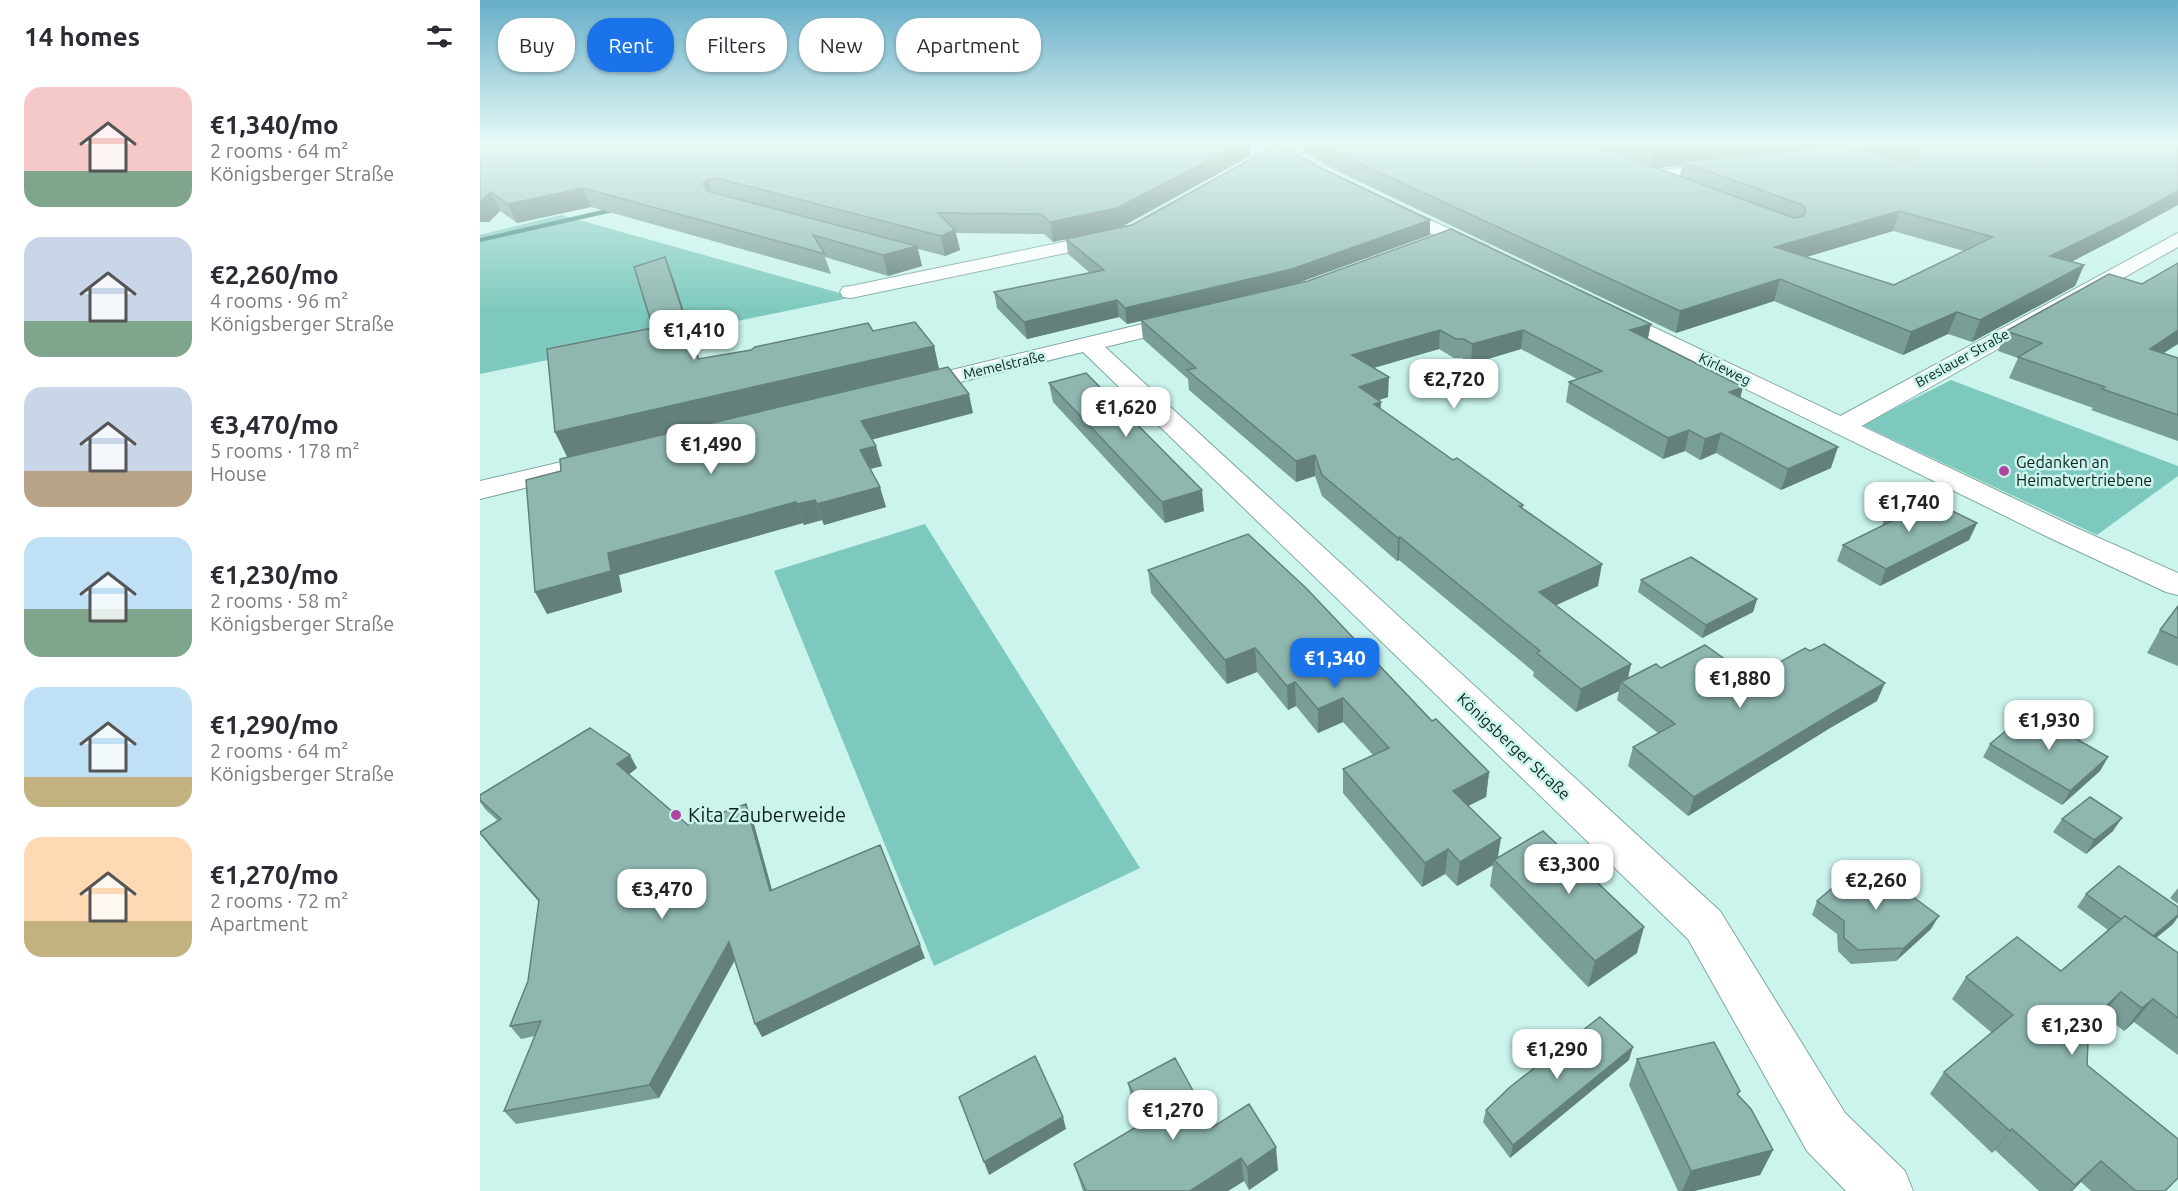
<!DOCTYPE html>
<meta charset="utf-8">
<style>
body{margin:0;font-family:Ubuntu,sans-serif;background:#f7f7f7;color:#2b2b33;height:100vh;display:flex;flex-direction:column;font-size:22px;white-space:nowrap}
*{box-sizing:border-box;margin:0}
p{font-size:20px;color:#7c7c81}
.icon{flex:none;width:33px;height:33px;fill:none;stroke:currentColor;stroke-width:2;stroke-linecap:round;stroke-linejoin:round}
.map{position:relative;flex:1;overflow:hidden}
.panel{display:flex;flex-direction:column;background:#fff;width:480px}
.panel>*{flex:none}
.banner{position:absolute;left:18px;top:18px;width:570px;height:54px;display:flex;gap:12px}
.price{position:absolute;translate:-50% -51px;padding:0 14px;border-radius:12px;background:#fff;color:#222;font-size:20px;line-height:39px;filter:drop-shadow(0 2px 3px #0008)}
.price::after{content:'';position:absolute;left:50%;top:36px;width:18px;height:14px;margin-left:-9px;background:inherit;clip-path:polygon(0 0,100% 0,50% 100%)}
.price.current{background:#1a73e8;color:#fff}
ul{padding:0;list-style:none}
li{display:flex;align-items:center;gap:18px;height:150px;padding:0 24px}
li span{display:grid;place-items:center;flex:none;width:168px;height:120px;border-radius:18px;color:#555}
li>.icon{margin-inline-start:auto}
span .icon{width:72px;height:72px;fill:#fffc;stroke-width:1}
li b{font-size:26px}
h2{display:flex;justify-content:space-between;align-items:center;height:72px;padding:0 24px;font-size:26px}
.tag{padding:0 21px;border-radius:24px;background:#fff;box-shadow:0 2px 4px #0004;font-size:21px;line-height:54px}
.tag.current{background:#1a73e8;color:#fff}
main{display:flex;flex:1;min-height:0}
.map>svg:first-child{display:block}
</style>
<main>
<section class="panel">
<h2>14 homes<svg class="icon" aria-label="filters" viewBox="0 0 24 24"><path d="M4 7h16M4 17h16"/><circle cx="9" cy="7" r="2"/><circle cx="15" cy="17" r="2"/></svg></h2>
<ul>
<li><span style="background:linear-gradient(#f6c9c9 70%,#7fa58c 0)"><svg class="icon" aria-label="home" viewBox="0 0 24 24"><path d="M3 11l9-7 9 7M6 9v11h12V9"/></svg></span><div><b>€1,340/mo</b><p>2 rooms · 64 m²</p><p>Königsberger Straße</p></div></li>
<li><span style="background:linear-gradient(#c9d6e8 70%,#7fa58c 0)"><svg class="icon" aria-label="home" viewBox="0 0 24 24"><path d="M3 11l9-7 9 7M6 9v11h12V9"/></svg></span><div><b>€2,260/mo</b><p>4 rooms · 96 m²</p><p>Königsberger Straße</p></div></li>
<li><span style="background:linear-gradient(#c9d6e8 70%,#b9a48a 0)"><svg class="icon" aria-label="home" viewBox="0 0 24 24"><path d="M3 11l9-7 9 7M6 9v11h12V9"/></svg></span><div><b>€3,470/mo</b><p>5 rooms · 178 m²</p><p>House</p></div></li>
<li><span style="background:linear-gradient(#bfe0f5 60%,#7fa58c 0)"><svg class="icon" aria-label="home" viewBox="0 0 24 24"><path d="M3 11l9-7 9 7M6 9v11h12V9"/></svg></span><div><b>€1,230/mo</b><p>2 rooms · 58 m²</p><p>Königsberger Straße</p></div></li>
<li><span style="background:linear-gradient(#bfe0f5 75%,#c2b280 0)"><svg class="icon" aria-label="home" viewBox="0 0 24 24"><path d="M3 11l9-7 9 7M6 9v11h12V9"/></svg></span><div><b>€1,290/mo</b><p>2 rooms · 64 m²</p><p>Königsberger Straße</p></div></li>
<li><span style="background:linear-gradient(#ffd9b3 70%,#c2b280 0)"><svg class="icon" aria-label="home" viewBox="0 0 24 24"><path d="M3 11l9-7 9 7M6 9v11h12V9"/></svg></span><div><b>€1,270/mo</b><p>2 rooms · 72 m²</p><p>Apartment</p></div></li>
</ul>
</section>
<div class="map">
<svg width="1698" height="1191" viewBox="0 0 1698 1191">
<rect width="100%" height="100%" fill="#caf4ec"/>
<!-- green -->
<path fill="#7ec9bd" d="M 81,215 L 374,297 L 0,374 L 0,235 Z
M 1471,380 L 1698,466 L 1698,476 L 1617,535 L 1382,425 Z
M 445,524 L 660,868 L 454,966 L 294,571 Z"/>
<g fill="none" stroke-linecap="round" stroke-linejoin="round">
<!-- stream -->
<path fill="#357e74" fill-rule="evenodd" d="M 144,205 L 147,205 L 147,209 L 0,242 L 0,238 Z"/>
<defs>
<path id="minor" d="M 724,144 L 856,144 C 844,157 748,153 727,153 L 719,148 Z
M 1074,144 L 1097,144 L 1169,171 L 1245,164 L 1253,169 L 1245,174 L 1167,181 L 1077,147 Z
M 1370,144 L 1400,144 L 1397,147 L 1332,162 L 1324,157 L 1326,154 Z
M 631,232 L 638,234 L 641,238 L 638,242 L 371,298 L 363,297 L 360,292 L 363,287 L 371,286 Z
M 1698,233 L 1698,247 L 1371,432 L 1362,434 L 1353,432 L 1349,426 L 1353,420 Z
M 704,314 L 712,316 L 715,321 L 712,326 L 625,347 L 1240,911 L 1365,1113 L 1425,1171 L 1433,1191 L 1366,1191 L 1327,1151 L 1208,939 L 603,352 L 431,394 L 422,392 L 419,387 L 422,382 Z
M 124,452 L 134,454 L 138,460 L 134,466 L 0,499 L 0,481 Z"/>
<path id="tertiary" d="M 911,202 L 1009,247 L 1012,251 L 1009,255 L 995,255 L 905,211 L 902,207 L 905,203 Z
M 1129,306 L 1592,526 L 1698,573 L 1698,595 L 1686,592 L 1570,538 L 1121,318 L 1118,313 L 1121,308 Z"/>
</defs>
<!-- minor casing -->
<use href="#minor" stroke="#80a8a1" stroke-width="2"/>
<!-- tertiary casing -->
<use href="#tertiary" stroke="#80a8a1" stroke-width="2"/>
<!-- minor -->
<use href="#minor" fill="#fff" fill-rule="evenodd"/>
<!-- tertiary -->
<use href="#tertiary" fill="#fff" fill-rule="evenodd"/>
</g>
<!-- wall -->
<path fill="#7b9d97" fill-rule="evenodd" d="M 0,144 L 770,156 L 640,228 L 652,225 L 839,167 L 950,220 L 950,235 L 812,285 L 1168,340 L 1261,398 L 1351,468 L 1301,490 L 1236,453 L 1220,460 L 1205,451 L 1183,459 L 1086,402 L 1089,382 L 1097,379 L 1041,349 L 991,364 L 982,358 L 974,358 L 959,349 L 894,368 L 908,397 L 898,400 L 900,408 L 973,460 L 1043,505 L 1043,509 L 1118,586 L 1076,605 L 1151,664 L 1148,678 L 1181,668 L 1271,678 L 1397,701 L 1350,728 L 1208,816 L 1148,766 L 1153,747 L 1178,733 L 1137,700 L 1139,691 L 1096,712 L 1053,676 L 1054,672 L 919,560 L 917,561 L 842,496 L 835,476 L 816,482 L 709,390 L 708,379 L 663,339 L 661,321 L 647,324 L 639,317 L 547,339 L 517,308 L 514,292 L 610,273 L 588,254 L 586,239 L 573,242 L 564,234 L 476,233 L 480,250 L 465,256 L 438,249 L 442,266 L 408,276 L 345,257 L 351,274 L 111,207 L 37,223 L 20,211 L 9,222 Z
M 825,144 L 1362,144 L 1381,149 L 1382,144 L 1698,144 L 1645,234 L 1591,262 L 1604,265 L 1595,286 L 1492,342 L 1468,334 L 1423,355 L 1294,301 L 1196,333 L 853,169 L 825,153 ZM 1202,165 L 1200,176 L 1176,168 ZM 1413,231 L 1484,251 L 1414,285 L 1326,257 Z
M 193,278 L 219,359 L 393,331 L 454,346 L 459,369 L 493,413 L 392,439 L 402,466 L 390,469 L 406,507 L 344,525 L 342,520 L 324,525 L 323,523 L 139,575 L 142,592 L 67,614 L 81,471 L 87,457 L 75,432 L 173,328 Z
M 1526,331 L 1684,353 L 1698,358 L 1698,441 L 1611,410 L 1613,408 L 1529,378 L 1538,358 L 1518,351 Z
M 569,383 L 724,511 L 685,523 L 573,402 Z
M 1405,517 L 1497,523 L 1489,540 L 1400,586 L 1357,561 L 1363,545 L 1402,526 Z
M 668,570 L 952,721 L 1009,772 L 1006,797 L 988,806 L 1018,857 L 1157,953 L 1108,987 L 1010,886 L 1013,865 L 977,886 L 965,874 L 942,887 L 863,793 L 863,769 L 893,755 L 863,722 L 838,733 L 816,706 L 808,710 L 777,672 L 747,684 L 671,593 Z
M 1161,580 L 1277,599 L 1273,612 L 1222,638 L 1158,592 Z
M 1698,606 L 1698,666 L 1667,653 L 1680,630 Z
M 1510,744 L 1628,757 L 1620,771 L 1582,805 L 1503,757 Z
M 157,768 L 148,775 L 208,825 L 272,817 L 292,890 L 445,958 L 282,1037 L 255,960 L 179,1098 L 36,1124 L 24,1111 L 55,1036 L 41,1039 L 30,1026 L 48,981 L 59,902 L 9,845 L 0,833 L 18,821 L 6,810 L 0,802 L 0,795 Z
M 1582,819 L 1633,831 L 1606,854 L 1573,832 Z
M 1698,888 L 1698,904 L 1690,898 Z
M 1606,894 L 1693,924 L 1676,938 L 1698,953 L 1698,1055 L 1654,1022 L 1644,1031 L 1623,1015 L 1608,1029 L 1607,1065 L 1685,1191 L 1611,1191 L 1601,1182 L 1592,1191 L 1559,1191 L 1515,1150 L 1512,1153 L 1450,1094 L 1464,1072 L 1512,1033 L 1472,999 L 1486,977 L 1581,971 L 1628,930 L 1597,907 Z
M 1337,901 L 1451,929 L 1416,961 L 1371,964 L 1358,951 L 1357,934 L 1332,915 Z
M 1157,1059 L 1258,1095 L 1293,1150 L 1280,1175 L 1214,1191 L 1198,1191 L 1149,1085 Z
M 1149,1060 L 1030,1158 L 1003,1122 L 1006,1110 Z
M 648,1083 L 733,1127 L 798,1170 L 769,1190 L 764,1181 L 748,1191 L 603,1191 L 594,1164 L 662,1123 L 653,1107 Z"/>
<!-- shaded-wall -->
<path fill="#64807b" d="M 760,144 L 770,144 L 770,156 L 639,228 L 573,242 L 570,222 Z
M 1239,144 L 1356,144 L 1307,154 L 1202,162 L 1202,165 L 1169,169 L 1172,151 Z
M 228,179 L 234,198 L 229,203 L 223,184 Z
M 103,188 L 111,207 L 37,223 L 28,204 Z
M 1698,191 L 1698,205 L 1645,234 L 1562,277 L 1570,256 Z
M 11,192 L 20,211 L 9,222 L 0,222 L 0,202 Z
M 1419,211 L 1413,231 L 1290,268 L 1295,247 Z
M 950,220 L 950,235 L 812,285 L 647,324 L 645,308 Z
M 475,230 L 480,250 L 465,256 L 461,236 Z
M 437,246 L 442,266 L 408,276 L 403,255 Z
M 185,257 L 193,278 L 227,383 L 218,359 Z
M 1604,265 L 1595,286 L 1492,342 L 1500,320 Z
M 1300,279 L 1294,301 L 1196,333 L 1200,311 Z
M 637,300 L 639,317 L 547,339 L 544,322 Z
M 1477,312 L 1468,334 L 1423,355 L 1431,332 Z
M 1171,324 L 1167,343 L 1150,330 Z
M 960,330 L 959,349 L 872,374 L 872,355 Z
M 1043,330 L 1041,349 L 991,364 L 992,344 Z
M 1698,330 L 1698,344 L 1659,369 L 1670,349 Z
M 454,346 L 459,369 L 88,458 L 75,432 Z
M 909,377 L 908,397 L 879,407 L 879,387 Z
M 1263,387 L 1258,407 L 1249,392 Z
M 489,394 L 493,413 L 387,441 L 381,421 Z
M 901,402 L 900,422 L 894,404 Z
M 1209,430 L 1205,451 L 1183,459 L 1188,438 Z
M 1241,433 L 1236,453 L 1220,460 L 1225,439 Z
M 396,446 L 402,466 L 386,470 L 380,450 Z
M 1358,447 L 1351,468 L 1301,490 L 1308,469 Z
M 835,455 L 835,476 L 816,482 L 816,461 Z
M 400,487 L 406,507 L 344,525 L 337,504 Z
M 722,490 L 724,511 L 685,523 L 682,502 Z
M 335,500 L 342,520 L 324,525 L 317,504 Z
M 316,502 L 323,523 L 139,575 L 142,592 L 67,614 L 55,592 L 128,553 Z
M 1497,523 L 1489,540 L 1400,586 L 1406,569 Z
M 920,537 L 919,560 L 917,561 L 918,538 Z
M 1122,564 L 1118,586 L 1055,615 L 1059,592 Z
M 1277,599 L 1273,612 L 1222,638 L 1226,625 Z
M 775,648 L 777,672 L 747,684 L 745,660 Z
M 1151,664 L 1146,686 L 1141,682 L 1139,691 L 1096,712 L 1101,689 Z
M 815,682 L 816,706 L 808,710 L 807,686 Z
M 1405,683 L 1397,701 L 1350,728 L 1208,816 L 1214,797 L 1358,710 Z
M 863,698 L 863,722 L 838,733 L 838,709 Z
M 150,755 L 157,768 L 144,778 L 137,764 Z
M 1628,757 L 1620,771 L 1582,805 L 1590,791 Z
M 1009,772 L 1006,797 L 970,815 L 973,791 Z
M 266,804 L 272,817 L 296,905 L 290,891 Z
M 1642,818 L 1633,831 L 1606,854 L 1614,840 Z
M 1021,838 L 1017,863 L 1014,860 L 1013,865 L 977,886 L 980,862 Z
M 968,849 L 965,874 L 942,887 L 945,863 Z
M 1698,915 L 1698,917 L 1693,924 L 1659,952 L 1669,939 Z
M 1459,916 L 1451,929 L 1416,961 L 1424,948 Z
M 1164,927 L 1157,953 L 1108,987 L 1115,961 Z
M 249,942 L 257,956 L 179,1098 L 169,1085 Z
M 440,945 L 445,958 L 282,1037 L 275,1024 Z
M 1641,992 L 1623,1015 L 1591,1045 L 1609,1022 Z
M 1673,999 L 1654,1022 L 1644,1031 L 1662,1008 Z
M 1153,1047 L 1149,1060 L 1030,1158 L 1033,1145 Z
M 583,1117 L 586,1129 L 509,1175 L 504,1162 Z
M 1532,1129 L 1515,1150 L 1512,1153 L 1530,1131 Z
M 796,1147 L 798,1170 L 769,1190 L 767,1167 Z
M 1293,1150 L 1280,1175 L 1214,1191 L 1202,1191 L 1211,1171 Z
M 761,1158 L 764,1181 L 748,1191 L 710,1191 Z
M 1621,1161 L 1601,1182 L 1592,1191 L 1590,1191 Z"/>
<!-- building -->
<path fill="#8fb7b0" stroke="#64807b" stroke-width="1.5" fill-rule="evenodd" d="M 0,144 L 760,144 L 637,208 L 570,222 L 561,214 L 458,213 L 475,230 L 461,236 L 240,179 L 228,179 L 223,184 L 227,191 L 437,246 L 403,255 L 333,235 L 345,254 L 103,188 L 28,204 L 11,192 L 0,202 Z
M 798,144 L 839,167 L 950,220 L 812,269 L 645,308 L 637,300 L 544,322 L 514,292 L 624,270 L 586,239 L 652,225 Z
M 840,144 L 1111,144 L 1314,218 L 1323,216 L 1326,211 L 1323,205 L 1202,162 L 1312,151 L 1344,144 L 1362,144 L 1428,162 L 1439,156 L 1437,150 L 1414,144 L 1698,144 L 1698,191 L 1654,215 L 1570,256 L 1604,265 L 1500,320 L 1477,312 L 1431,332 L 1300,279 L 1200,311 L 853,151 ZM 1419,211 L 1513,237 L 1414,285 L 1295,247 Z
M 1153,144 L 1239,144 L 1172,151 Z
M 971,229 L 1171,324 L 1150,330 L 1263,387 L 1249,392 L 1358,447 L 1308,469 L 1241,433 L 1225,439 L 1209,430 L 1188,438 L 1089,382 L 1122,371 L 1043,330 L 992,344 L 984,339 L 976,339 L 960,330 L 872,355 L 909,377 L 879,387 L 901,402 L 894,404 L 973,460 L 977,458 L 1043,505 L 1039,506 L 1122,564 L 1059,592 L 1151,664 L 1101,689 L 1057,653 L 1060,651 L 920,537 L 918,538 L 842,475 L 835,455 L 816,461 L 707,370 L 716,368 L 661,320 L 828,281 Z
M 185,257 L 218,359 L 271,350 L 275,347 L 388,323 L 393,331 L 435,322 L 454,346 L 75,432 L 67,349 L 173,328 L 154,267 Z
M 1698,263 L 1698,330 L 1670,349 L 1698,358 L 1698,415 L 1622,389 L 1625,387 L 1538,357 L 1562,343 L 1526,331 L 1629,274 L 1662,284 Z
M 468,367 L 489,394 L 381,421 L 396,446 L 380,450 L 400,487 L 337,504 L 335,500 L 317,504 L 316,502 L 128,553 L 131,571 L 55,592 L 46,480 L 81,471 L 80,459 Z
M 606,373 L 722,490 L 682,502 L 569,383 Z
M 1446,498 L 1497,523 L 1406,569 L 1363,545 L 1412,521 L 1405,517 Z
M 768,534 L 827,589 L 952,721 L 956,719 L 1009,772 L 973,791 L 1021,838 L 980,862 L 968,849 L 945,863 L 863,769 L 909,748 L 863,698 L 838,709 L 815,682 L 807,686 L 775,648 L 745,660 L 668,570 Z
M 1211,557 L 1277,599 L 1226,625 L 1161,580 Z
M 1698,606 L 1698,638 L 1680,630 Z
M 1344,644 L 1405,683 L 1358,710 L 1214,797 L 1153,747 L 1195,724 L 1141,682 L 1176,664 L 1181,668 L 1225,645 L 1271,678 L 1325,648 L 1330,651 Z
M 1549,712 L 1628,757 L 1590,791 L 1510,744 Z
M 110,728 L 150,755 L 137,764 L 208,825 L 266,804 L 290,891 L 400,845 L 440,945 L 275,1024 L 249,942 L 169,1085 L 24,1111 L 61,1021 L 30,1026 L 48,981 L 59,900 L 0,833 L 0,832 L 21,819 L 0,800 L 0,795 Z
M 1610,797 L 1642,818 L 1614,840 L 1582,819 Z
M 1063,831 L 1164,927 L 1115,961 L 1014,860 Z
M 1384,861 L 1459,916 L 1424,948 L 1378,950 L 1364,938 L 1364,921 L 1337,901 Z
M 1639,866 L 1698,907 L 1698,915 L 1673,936 L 1645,916 L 1641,919 L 1606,894 Z
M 1645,916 L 1698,953 L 1698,1018 L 1673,999 L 1662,1008 L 1641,992 L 1609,1022 L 1607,1065 L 1698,1139 L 1698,1178 L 1685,1191 L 1656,1191 L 1621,1161 L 1595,1185 L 1532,1129 L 1530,1131 L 1464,1072 L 1533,1015 L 1486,977 L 1537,937 L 1581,971 Z
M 1120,1017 L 1153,1047 L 1033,1145 L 1006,1110 L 1030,1087 Z
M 1234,1042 L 1260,1091 L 1257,1094 L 1271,1109 L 1293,1150 L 1211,1171 L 1157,1059 Z
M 555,1056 L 583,1117 L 504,1162 L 479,1097 Z
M 695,1058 L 733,1127 L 769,1104 L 796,1147 L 767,1167 L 761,1158 L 710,1191 L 606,1191 L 594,1164 L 668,1120 L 648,1083 Z"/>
<!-- sky -->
<linearGradient id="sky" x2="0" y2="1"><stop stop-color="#67aec8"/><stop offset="0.46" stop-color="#e7faf6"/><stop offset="1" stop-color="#e7faf6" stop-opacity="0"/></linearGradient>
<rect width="1698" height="311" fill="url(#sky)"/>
<!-- markers -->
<g fill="#b144a3" stroke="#caf4ec" stroke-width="2">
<circle cx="1524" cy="471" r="6"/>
<circle cx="196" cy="815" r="6"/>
</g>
<g text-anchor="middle" stroke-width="5" stroke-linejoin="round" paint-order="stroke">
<!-- far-street labels -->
<g font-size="14" fill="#10201e" stroke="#caf4ec">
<text transform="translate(1482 358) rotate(-29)" y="5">Breslauer Straße</text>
<text transform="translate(524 365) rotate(-13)" y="5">Memelstraße</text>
<text transform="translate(1245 369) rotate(26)" y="5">Kirleweg</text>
</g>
<!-- poi labels -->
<g font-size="16" fill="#10201e" stroke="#caf4ec" text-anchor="start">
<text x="1536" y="468">Gedanken an<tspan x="1536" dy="18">Heimatvertriebene</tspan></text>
</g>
<!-- street labels -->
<g font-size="16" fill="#10201e" stroke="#caf4ec">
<text transform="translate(1034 746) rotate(43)" y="6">Königsberger Straße</text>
</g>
<!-- near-poi labels -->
<g font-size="20" fill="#10201e" stroke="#caf4ec" text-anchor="start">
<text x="208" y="822">Kita Zauberweide</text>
</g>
</g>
</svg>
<b class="price" style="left:214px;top:361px">€1,410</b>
<b class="price" style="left:974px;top:410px">€2,720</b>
<b class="price" style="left:646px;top:438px">€1,620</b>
<b class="price" style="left:231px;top:475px">€1,490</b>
<b class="price" style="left:1429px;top:533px">€1,740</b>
<b class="price current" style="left:855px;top:689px">€1,340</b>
<b class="price" style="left:1260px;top:709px">€1,880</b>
<b class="price" style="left:1569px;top:751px">€1,930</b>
<b class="price" style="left:1089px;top:895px">€3,300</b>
<b class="price" style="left:1396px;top:911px">€2,260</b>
<b class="price" style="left:182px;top:920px">€3,470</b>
<b class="price" style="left:1592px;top:1056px">€1,230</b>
<b class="price" style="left:1077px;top:1080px">€1,290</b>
<b class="price" style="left:693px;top:1141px">€1,270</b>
<div class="banner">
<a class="tag">Buy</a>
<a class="tag current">Rent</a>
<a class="tag">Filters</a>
<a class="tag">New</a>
<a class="tag">Apartment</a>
</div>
</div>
</main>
